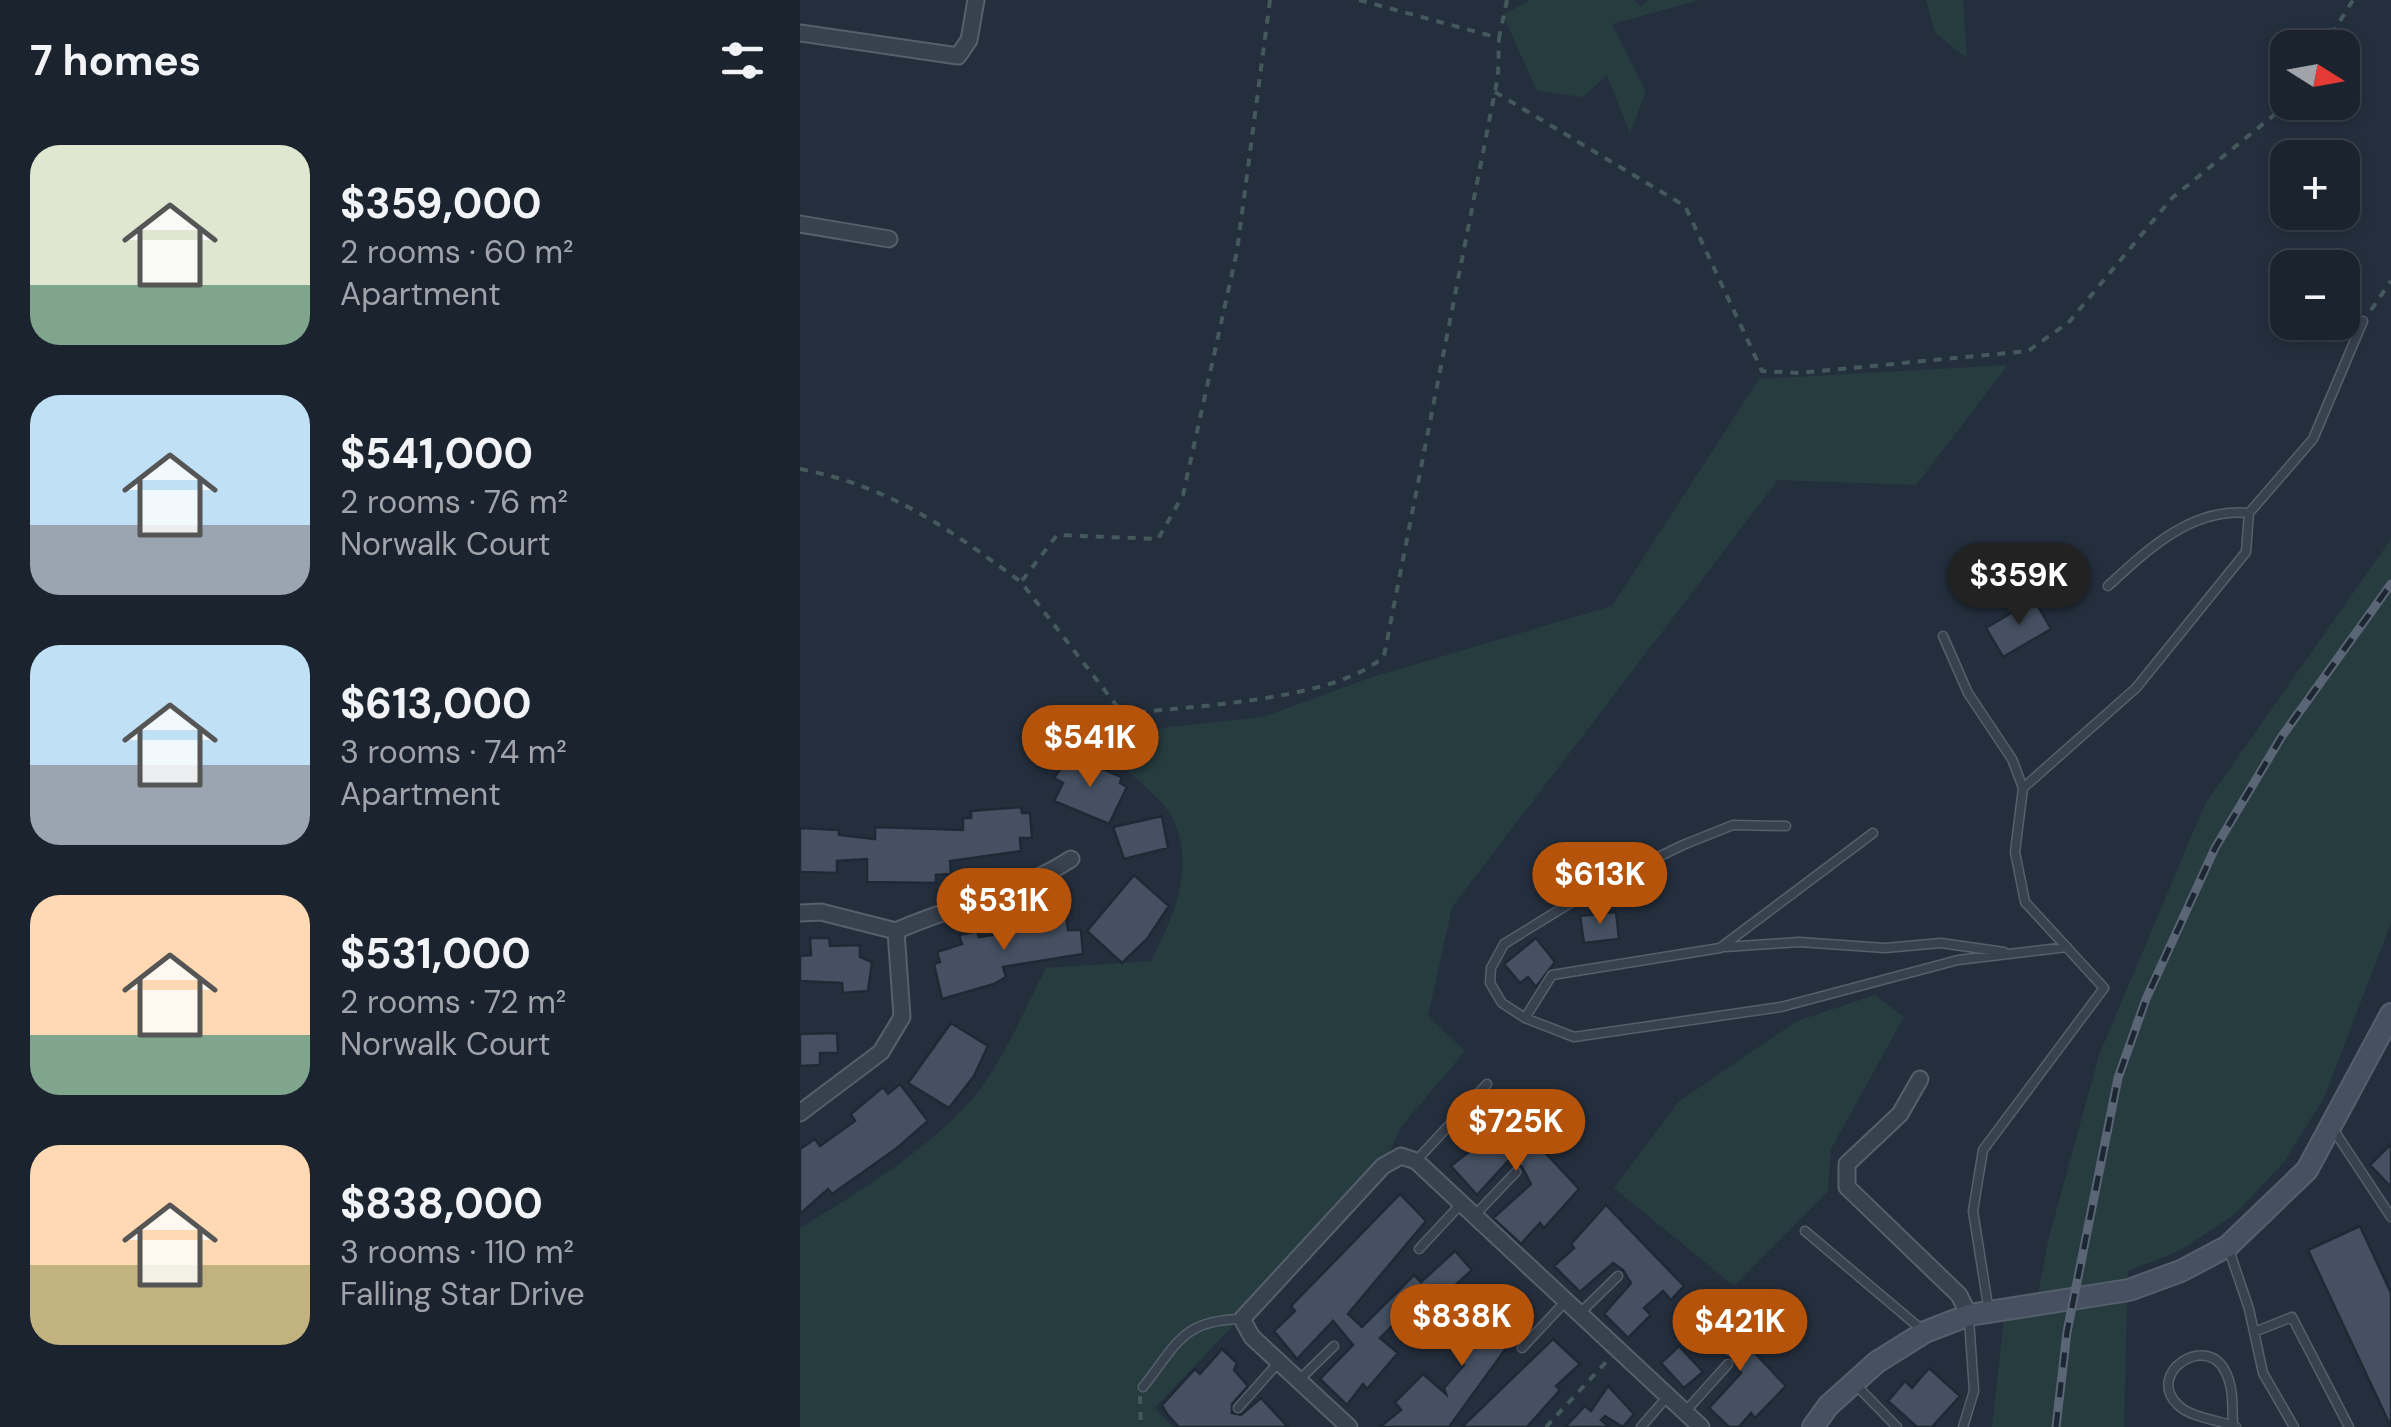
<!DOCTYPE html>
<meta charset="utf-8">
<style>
body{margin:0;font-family:"DM Sans",sans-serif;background:#242b36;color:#f1f3f6;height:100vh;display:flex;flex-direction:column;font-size:38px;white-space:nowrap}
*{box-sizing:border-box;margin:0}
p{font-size:32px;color:#a0a4aa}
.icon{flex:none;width:55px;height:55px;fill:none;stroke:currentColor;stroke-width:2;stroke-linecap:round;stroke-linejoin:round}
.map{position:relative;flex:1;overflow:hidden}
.side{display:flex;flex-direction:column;background:#1b232e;width:800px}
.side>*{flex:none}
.needle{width:65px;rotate:101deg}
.tools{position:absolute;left:1470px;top:30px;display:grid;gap:20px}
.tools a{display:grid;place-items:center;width:90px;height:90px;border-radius:20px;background:#1b232e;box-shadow:0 5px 15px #0003,0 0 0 2px #39404a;font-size:50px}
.price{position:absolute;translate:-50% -85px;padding:0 22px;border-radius:35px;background:#b45309;color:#fff;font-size:32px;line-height:65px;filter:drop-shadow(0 2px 5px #0008)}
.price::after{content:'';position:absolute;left:50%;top:60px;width:30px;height:22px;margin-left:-15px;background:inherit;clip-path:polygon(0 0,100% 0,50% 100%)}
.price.selected{background:#222;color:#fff}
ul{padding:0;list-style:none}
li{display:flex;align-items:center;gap:30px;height:250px;padding:0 30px}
li span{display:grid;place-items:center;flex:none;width:280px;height:200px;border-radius:30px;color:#555}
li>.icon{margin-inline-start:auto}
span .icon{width:120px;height:120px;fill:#fffc;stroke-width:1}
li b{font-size:42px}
h2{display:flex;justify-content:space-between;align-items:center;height:120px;padding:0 30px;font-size:42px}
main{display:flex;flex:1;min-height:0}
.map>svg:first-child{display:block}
</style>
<main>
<section class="side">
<h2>7 homes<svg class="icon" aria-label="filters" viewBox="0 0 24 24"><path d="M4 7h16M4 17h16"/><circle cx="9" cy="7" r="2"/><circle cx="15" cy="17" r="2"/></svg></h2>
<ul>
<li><span style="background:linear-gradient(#dfe7d0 70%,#7fa58c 0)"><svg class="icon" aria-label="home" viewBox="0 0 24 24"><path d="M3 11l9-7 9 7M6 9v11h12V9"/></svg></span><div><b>$359,000</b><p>2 rooms · 60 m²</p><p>Apartment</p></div></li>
<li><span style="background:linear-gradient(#bfe0f5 65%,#9aa5b1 0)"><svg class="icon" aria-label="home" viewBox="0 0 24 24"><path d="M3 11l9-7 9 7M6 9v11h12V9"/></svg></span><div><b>$541,000</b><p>2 rooms · 76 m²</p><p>Norwalk Court</p></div></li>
<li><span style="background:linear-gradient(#bfe0f5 60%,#9aa5b1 0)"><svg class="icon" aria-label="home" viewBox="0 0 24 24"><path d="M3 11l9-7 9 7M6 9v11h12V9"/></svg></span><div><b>$613,000</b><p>3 rooms · 74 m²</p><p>Apartment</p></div></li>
<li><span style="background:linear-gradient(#ffd9b3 70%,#7fa58c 0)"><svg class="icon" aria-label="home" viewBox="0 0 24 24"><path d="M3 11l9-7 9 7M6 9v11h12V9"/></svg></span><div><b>$531,000</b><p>2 rooms · 72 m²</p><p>Norwalk Court</p></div></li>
<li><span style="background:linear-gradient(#ffd9b3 60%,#c2b280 0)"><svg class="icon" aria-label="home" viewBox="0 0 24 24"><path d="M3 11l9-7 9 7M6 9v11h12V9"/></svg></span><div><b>$838,000</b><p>3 rooms · 110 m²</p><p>Falling Star Drive</p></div></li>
</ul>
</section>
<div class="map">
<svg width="1591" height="1427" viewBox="0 0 1591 1427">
<rect width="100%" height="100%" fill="#242f3e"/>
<!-- green -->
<path fill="#263c3f" d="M 730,0 L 834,0 L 841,7 L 848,0 L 900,0 L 812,24 L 846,92 L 830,133 L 807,75 L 783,97 L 737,91 L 703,15 Z
M 1126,0 L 1163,0 L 1167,58 L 1135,33 Z
M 1208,365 L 1116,485 L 978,480 L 652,907 L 628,1016 L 665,1051 L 601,1127 L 583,1166 L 355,1408 L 373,1427 L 0,1427 L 0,1228 C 56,1194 118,1156 163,1109 C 200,1071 222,1014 246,968 L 351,961 C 374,916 397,865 371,815 C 361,796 305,753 286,736 L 463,717 L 572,677 L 812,606 L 959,379 Z
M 1591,539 L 1591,923 L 1524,1098 L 1484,1162 L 1435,1214 L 1381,1250 L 1328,1271 L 1324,1427 L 1192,1427 L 1205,1309 L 1236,1304 L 1249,1237 L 1299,1055 L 1405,804 Z
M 1075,995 L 1104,1017 L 1031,1149 L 1028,1191 L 934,1286 L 814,1188 L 878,1102 L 997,1021 Z"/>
<!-- building -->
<path fill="#455162" stroke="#1f2835" stroke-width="2.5" d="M 1234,599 L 1251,629 L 1203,657 L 1186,628 Z
M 270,756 L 322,777 L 320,783 L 327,787 L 309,824 L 254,801 L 263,783 L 254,778 Z
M 221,807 L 222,813 L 230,813 L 232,838 L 220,838 L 221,851 L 150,861 L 151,874 L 136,875 L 136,883 L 67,882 L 67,859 L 37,861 L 37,873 L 0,872 L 0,828 L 39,830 L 39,835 L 75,839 L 75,827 L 163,830 L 163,818 L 171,818 L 171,811 Z
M 362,816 L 368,848 L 324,859 L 313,827 Z
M 334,875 L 369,906 L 347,939 L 322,963 L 287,931 Z
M 816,912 L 819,939 L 784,943 L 780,916 Z
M 266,914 L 268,930 L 281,930 L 283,954 L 203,967 L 206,977 L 194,984 L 142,999 L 134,964 L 140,962 L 137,952 L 162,944 L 159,935 L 177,931 L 179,937 L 223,930 L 222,917 Z
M 10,938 L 29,938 L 30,946 L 60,945 L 60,957 L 72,962 L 68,991 L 43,993 L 42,983 L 0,981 L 0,956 L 11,955 Z
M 736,938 L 755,962 L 736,987 L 728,977 L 720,983 L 704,964 Z
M 151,1023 L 188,1046 L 174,1076 L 149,1108 L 108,1083 Z
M 37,1033 L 38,1053 L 20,1053 L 20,1065 L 0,1066 L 0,1034 Z
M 100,1084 L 128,1121 L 97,1148 L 32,1194 L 28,1189 L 0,1214 L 0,1149 L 15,1139 L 20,1146 L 55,1121 L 51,1114 L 83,1087 L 88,1094 Z
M 702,1106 L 779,1189 L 744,1228 L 740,1223 L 721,1244 L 693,1218 L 731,1184 L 722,1167 L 709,1160 L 677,1195 L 651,1166 L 671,1150 L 667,1142 Z
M 1591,1144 L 1591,1187 L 1570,1165 Z
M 600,1194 L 626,1221 L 548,1314 L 562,1327 L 614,1275 L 621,1282 L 655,1251 L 672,1270 L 651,1289 L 657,1293 L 618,1335 L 607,1312 L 580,1338 L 598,1353 L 567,1389 L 563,1384 L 547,1405 L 520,1379 L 553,1345 L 533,1321 L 497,1359 L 474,1331 L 495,1311 L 491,1306 Z
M 806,1205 L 884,1286 L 871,1300 L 863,1291 L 844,1308 L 851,1315 L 828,1338 L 804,1314 L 831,1283 L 823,1270 L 813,1263 L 780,1292 L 754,1266 L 774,1248 L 771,1244 Z
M 1560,1226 L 1591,1293 L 1591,1427 L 1508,1250 Z
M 706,1292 L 728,1318 L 649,1427 L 580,1427 L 601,1410 L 595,1402 L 623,1374 L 646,1394 L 644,1388 L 664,1365 L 648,1345 L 682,1309 L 685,1313 Z
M 909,1305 L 931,1334 L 934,1331 L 986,1386 L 955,1418 L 951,1413 L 939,1427 L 929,1427 L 909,1408 L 941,1373 L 934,1359 L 926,1357 L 893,1322 Z
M 753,1339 L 780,1364 L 756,1386 L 760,1390 L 727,1427 L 662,1427 Z
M 879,1346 L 903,1372 L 884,1388 L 861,1363 Z
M 422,1349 L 437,1363 L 434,1370 L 448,1386 L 432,1404 L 432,1413 L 441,1415 L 461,1398 L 488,1427 L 379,1427 L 367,1414 L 362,1405 L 395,1369 L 400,1374 Z
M 1129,1368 L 1160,1396 L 1132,1427 L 1117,1427 L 1088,1401 L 1105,1381 L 1112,1388 Z
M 808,1386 L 834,1414 L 823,1427 L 805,1416 L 801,1420 L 809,1427 L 765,1427 L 785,1406 L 791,1411 Z"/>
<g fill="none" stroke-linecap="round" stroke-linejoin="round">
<defs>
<path id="service" d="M 1308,586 C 1348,549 1392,507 1449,513
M 1143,636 L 1168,693 L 1212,759 L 1223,788
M 1073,833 L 920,948 L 752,975 L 725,1018 L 774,1037 L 981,1007 L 1158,960 L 1267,947
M 925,947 L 999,942 L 1085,948 L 1141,943 L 1204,952
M 725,1018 L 702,1003 L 690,983 L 691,968 L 704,944 L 798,886 L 883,845 L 933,825 L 986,826
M 1533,1129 L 1591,1217
M 616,1161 L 687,1084
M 674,1216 L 716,1172
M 1005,1231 L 1121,1329
M 619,1249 L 660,1205
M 1429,1250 L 1449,1309 L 1463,1373 L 1494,1427
M 1189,1312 L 1173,1211 L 1183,1150 L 1304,988 L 1225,902 L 1215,852 L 1223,788 L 1336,688 L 1446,552 L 1449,513 L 1513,439 L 1563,321
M 779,1314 L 818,1276
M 1454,1332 L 1492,1317 L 1549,1427
M 722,1348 L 765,1302
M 499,1380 L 534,1346
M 1055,1384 L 1097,1427
M 343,1387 C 378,1343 382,1320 442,1319
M 438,1408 L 478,1363
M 885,1412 L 928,1364
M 1433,1425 C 1432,1407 1434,1387 1425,1371 C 1406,1333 1345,1373 1378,1405 C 1391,1418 1420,1420 1436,1427
M 841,1427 L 867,1397
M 1163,1427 L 1174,1391 L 1169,1319"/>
<path id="minor" d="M 0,33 L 158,56 L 169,40 L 176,0
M 0,224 L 89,239
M 0,913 L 21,912 L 96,931
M 96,931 C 154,905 217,894 271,859
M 1120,1079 L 1100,1114 L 1047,1164 L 1047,1187 L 1159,1295 L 1169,1315
M 0,1113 L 81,1052 L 102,1017 L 96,931
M 549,1427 L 452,1337 L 442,1319 L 583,1166 L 601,1156 L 616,1161 L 901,1427"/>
<path id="secondary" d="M 1013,1427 L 1028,1406 L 1077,1362 L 1125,1332 L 1169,1315 L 1329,1290 L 1381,1271 L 1428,1246 L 1507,1170 L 1591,1014"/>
</defs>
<!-- service casing -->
<use href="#service" stroke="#565f6c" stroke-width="11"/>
<!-- minor casing -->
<use href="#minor" stroke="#565f6c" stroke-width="19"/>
<!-- secondary casing -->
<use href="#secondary" stroke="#565f6c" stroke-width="24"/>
<!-- path -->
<path stroke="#44595c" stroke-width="4" stroke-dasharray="8 8" stroke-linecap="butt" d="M 470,0 L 437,251 L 383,495 L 358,539 L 257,535 L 221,582 L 323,714 C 389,706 537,701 584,656 L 698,76 L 699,38
M 559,0 L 699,38 L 707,0
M 1523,48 L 1553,0
M 695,92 L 885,206 L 962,371 L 999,373 L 1228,351 L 1269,322 L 1372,198 L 1490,102
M 1571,310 L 1591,281
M 0,469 C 90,486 149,529 221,582
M 340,1396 L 341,1427
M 746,1427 L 807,1361"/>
<!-- service -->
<use href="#service" stroke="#38414e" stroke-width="8"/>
<!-- minor -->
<use href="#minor" stroke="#38414e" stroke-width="15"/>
<!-- secondary -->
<use href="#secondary" stroke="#465061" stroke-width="20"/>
<defs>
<path id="rail" d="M 1256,1427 L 1267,1332 L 1318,1078 L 1346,999 L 1415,848 L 1482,736 L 1591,584"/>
</defs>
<!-- rail casing -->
<use href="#rail" stroke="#5a6575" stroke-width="9"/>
<!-- rail -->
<use href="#rail" stroke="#1d2633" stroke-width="5" stroke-dasharray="15" stroke-linecap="butt"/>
</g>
</svg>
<div class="tools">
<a><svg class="needle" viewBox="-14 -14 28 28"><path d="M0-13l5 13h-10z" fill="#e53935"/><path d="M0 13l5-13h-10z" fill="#a0a4aa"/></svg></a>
<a>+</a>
<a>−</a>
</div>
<b class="price selected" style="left:1219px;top:628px">$359K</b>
<b class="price" style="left:290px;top:790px">$541K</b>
<b class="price" style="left:800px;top:927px">$613K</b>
<b class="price" style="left:204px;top:953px">$531K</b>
<b class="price" style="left:716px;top:1174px">$725K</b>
<b class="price" style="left:662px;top:1369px">$838K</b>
<b class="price" style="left:940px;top:1374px">$421K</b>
</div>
</main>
